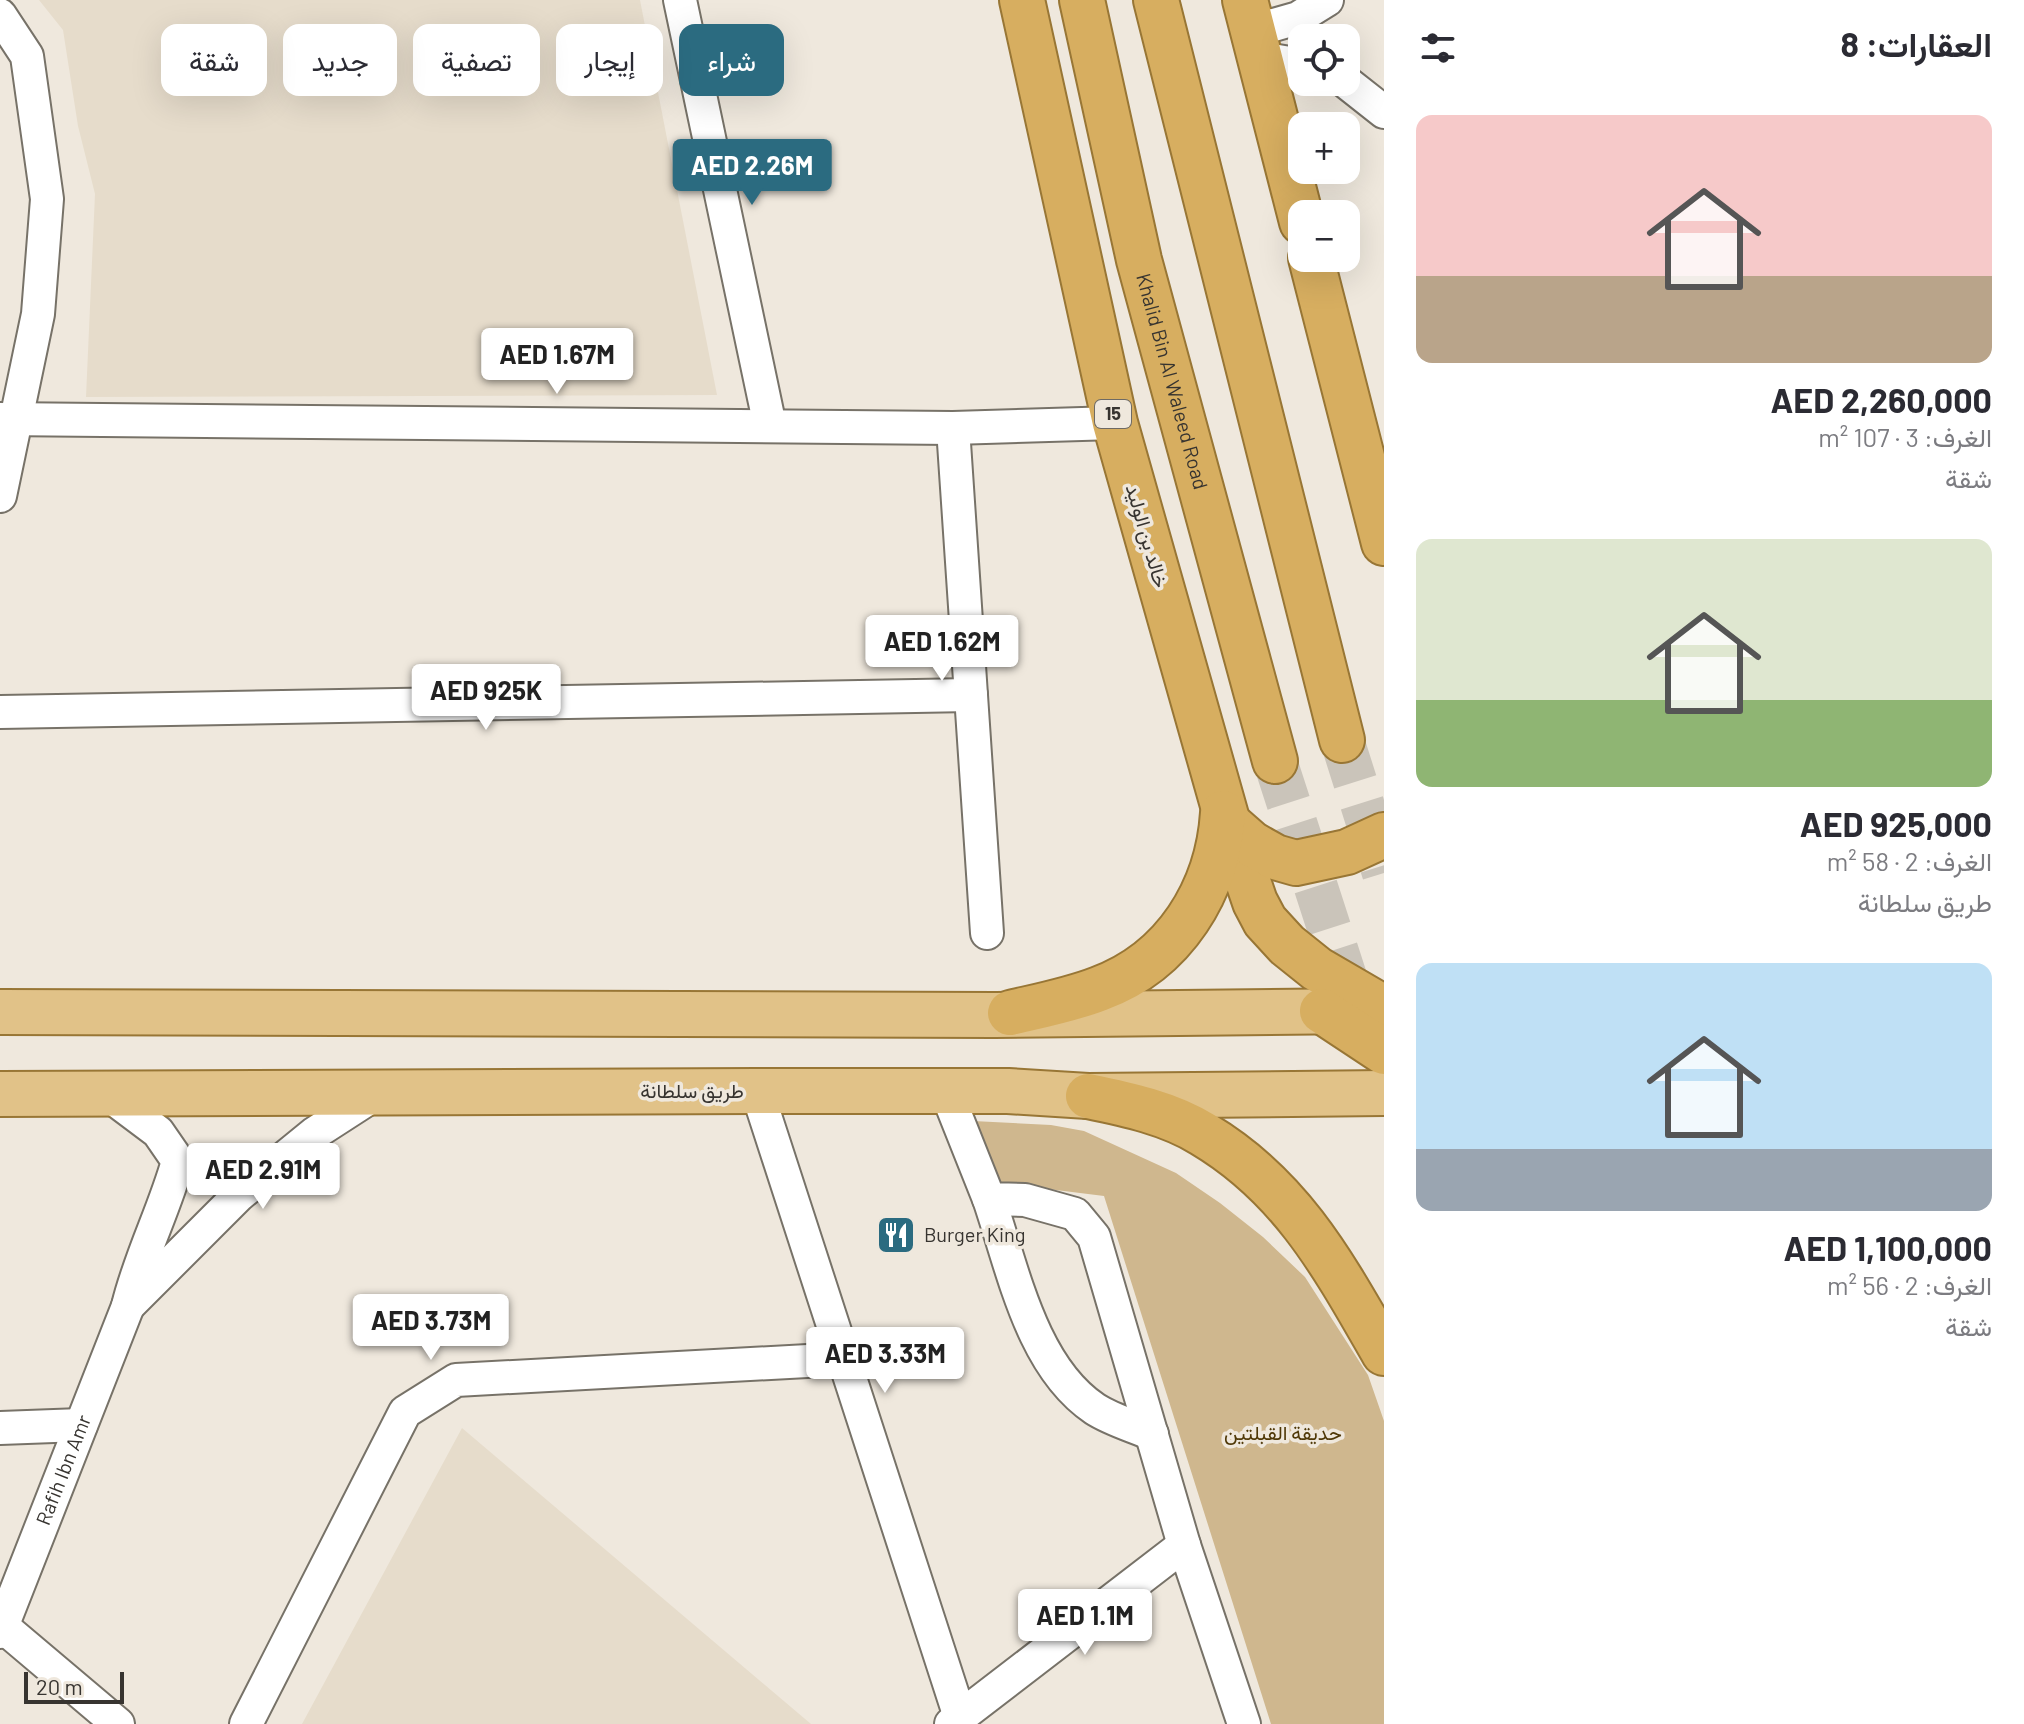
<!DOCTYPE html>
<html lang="ar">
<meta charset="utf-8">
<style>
body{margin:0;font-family:Barlow,Vazirmatn,sans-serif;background:#f7f7f7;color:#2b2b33;direction:rtl;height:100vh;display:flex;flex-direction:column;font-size:30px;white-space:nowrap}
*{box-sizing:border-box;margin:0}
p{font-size:26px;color:#7c7c81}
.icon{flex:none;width:44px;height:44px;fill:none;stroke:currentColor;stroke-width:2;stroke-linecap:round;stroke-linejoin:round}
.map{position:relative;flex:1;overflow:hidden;direction:ltr}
.details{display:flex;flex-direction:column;background:#fff;width:640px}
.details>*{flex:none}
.hud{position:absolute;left:24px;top:24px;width:760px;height:72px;direction:rtl;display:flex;gap:16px}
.tools{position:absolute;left:1288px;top:24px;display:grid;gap:16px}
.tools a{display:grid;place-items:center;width:72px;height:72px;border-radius:16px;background:#fff;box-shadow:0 8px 32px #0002;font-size:40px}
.scale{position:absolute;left:24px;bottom:20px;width:100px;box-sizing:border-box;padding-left:8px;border:4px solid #373430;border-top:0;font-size:22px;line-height:28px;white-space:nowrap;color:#373430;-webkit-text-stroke:6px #efe8dd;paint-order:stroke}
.price{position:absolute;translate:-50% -68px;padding:0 18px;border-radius:8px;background:#fff;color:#222;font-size:26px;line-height:52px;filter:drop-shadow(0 2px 4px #0008)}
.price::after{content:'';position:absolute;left:50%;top:48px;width:24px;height:18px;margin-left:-12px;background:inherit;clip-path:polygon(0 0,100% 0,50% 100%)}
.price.active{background:#2b6b80;color:#fff}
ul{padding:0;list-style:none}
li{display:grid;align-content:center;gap:16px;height:424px;padding:0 32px}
li span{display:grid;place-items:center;height:248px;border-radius:16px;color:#555}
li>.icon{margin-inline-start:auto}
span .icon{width:144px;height:144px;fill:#fffc;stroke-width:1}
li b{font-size:34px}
h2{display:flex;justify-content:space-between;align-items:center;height:96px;padding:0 32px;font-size:34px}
.chip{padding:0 28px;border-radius:16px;background:#fff;box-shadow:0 8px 32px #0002;font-size:28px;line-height:72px}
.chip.active{background:#2b6b80;color:#fff}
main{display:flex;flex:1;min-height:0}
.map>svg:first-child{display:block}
</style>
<main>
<section class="details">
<h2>العقارات: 8<svg class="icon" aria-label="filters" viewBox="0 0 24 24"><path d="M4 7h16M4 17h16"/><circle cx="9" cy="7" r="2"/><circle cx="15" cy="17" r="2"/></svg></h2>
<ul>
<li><span style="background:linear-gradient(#f6c9c9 65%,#b9a48a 0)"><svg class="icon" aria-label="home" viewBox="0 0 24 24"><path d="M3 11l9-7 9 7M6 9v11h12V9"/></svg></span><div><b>AED 2,260,000</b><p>الغرف: 3 · 107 m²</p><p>شقة</p></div></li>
<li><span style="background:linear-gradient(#dfe7d0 65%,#8fb573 0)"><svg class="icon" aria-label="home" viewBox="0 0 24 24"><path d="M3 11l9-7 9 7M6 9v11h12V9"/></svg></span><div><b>AED 925,000</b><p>الغرف: 2 · 58 m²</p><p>طريق سلطانة</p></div></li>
<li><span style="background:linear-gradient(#bfe0f5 75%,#9aa5b1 0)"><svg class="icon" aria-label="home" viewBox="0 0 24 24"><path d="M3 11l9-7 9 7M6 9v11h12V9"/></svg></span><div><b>AED 1,100,000</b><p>الغرف: 2 · 56 m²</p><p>شقة</p></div></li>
</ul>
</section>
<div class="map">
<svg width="1384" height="1724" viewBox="0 0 1384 1724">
<rect width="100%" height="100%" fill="#efe8dd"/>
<!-- built -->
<path fill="#e6dccb" d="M 39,0 L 640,0 L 717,395 L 86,397 L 95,194 L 78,126 L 63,30 Z
M 462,1428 L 811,1724 L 302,1724 Z"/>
<!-- green -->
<path fill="#cfb78e" d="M 973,1121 L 1051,1125 L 1084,1131 L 1176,1173 L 1220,1203 L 1263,1237 L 1305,1277 L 1368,1375 L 1384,1421 L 1384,1724 L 1271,1724 L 1104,1196 L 1000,1183 Z"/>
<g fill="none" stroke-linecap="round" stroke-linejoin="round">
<!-- trunk-tunnel -->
<path stroke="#cac4ba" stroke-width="44" stroke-dasharray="44 22" stroke-linecap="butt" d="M 1342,740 L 1384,873
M 1275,761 L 1357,1014"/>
<defs>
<g id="minor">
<path d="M 680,0 L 770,426"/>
<path d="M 0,15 L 27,56 L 47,199 L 38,314 L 0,496"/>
<path d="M 1253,31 L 1298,18 L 1327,0"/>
<path d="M 1260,58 L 1302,65"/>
<path d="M 1346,82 L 1384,112"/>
<path d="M 0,419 L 953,428 L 1115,423"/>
<path d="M 953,428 L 987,933"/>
<path d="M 0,712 L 971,695"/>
<path d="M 757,1091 L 960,1717"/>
<path d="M 946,1091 L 989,1199 L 1025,1200 L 1075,1214 L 1094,1237 L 1184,1545 L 1244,1724"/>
<path d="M 989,1199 C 1013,1269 1031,1366 1095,1409 C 1112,1420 1134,1426 1152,1434"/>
<path d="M 128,1306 L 239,1195 L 315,1133 L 380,1091"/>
<path d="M 0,1428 L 81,1425"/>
<path d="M 2,1626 L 118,1724"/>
<path id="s1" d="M 0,1632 L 128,1306 C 140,1256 164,1211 178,1161 L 158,1132 L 106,1093"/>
<path d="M 246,1724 L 405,1412 L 456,1380 L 844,1359"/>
<path d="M 951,1724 L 1184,1545"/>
</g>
<path id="primary" d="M 0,1012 L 995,1015 L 1362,1011
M 0,1094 L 757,1091 L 1008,1091 L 1088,1096 L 1384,1093"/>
<g id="trunk">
<path d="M 1022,0 L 1115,423 L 1228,823 L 1255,902 L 1265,921 L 1287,945 L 1317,969 L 1384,1008"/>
<path id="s2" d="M 1082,0 L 1139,260 L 1275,761"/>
<path d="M 1156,0 L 1342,740"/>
<path d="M 1245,0 L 1302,222"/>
<path d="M 1311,258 L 1384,543"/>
<path d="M 1228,823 L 1252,844 L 1275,857 L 1296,863 L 1347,852 L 1384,835"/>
<path d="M 1322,1011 L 1384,1052"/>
<path d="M 1010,1013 C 1040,1006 1071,1000 1099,989 C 1175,961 1218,890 1223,813"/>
<path d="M 1088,1096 C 1127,1104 1169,1113 1203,1134 C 1292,1187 1334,1266 1384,1353"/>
</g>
</defs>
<!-- minor casing -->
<use href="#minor" stroke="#777268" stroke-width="36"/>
<!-- primary casing -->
<use href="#primary" stroke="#987635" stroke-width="48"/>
<!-- trunk casing -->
<use href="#trunk" stroke="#987635" stroke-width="48"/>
<!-- minor -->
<use href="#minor" stroke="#fff" stroke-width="32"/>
<!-- primary -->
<use href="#primary" stroke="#e1c288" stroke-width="44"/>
<!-- trunk -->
<use href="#trunk" stroke="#d7ae60" stroke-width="44"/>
</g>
<!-- icons -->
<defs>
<symbol id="restaurant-square" viewBox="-11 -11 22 22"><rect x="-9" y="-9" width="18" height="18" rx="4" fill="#2b6b80" stroke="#efe8dd"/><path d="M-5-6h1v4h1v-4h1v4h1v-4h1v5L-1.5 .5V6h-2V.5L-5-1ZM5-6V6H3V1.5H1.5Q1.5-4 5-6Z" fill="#fff"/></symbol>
</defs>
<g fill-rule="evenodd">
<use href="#restaurant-square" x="874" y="1213" width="44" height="44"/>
</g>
<g text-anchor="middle" stroke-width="7" stroke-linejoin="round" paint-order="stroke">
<!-- shield labels -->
<rect fill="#efe8dd" stroke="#6e6a64" stroke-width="2" x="1095" y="400" width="36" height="28" rx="6"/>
<g font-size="18" font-weight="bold" fill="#373430">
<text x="1113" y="420">15</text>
</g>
<!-- street labels -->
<g font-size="20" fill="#373430" stroke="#efe8dd">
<text dy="7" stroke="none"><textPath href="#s2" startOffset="392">Khalid Bin Al Waleed Road</textPath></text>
<text transform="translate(1147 536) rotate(74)" y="7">خالد بن الوليد</text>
<text x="692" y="1098">طريق سلطانة</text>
<text dy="7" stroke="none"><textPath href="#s1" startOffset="174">Rafih Ibn Amr</textPath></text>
</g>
<!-- poi labels -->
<g font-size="20" fill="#373430" stroke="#efe8dd" text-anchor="start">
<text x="924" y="1242">Burger King</text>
</g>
<!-- park labels -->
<g font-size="20" fill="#4f3807" stroke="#efe8dd">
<text x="1283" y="1440">حدیقة القبلتین</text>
</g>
</g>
</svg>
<div class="tools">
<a><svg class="icon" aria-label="locate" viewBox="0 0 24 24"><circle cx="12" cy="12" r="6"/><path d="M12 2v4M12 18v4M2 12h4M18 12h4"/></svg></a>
<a>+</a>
<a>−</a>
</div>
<div class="scale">20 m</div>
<b class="price active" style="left:752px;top:207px">AED 2.26M</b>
<b class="price" style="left:557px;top:396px">AED 1.67M</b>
<b class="price" style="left:942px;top:683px">AED 1.62M</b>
<b class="price" style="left:486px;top:732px">AED 925K</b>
<b class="price" style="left:263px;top:1211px">AED 2.91M</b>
<b class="price" style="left:431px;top:1362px">AED 3.73M</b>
<b class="price" style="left:885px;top:1395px">AED 3.33M</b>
<b class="price" style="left:1085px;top:1657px">AED 1.1M</b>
<div class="hud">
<a class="chip active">شراء</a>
<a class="chip">إيجار</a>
<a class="chip">تصفية</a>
<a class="chip">جديد</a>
<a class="chip">شقة</a>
</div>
</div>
</main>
